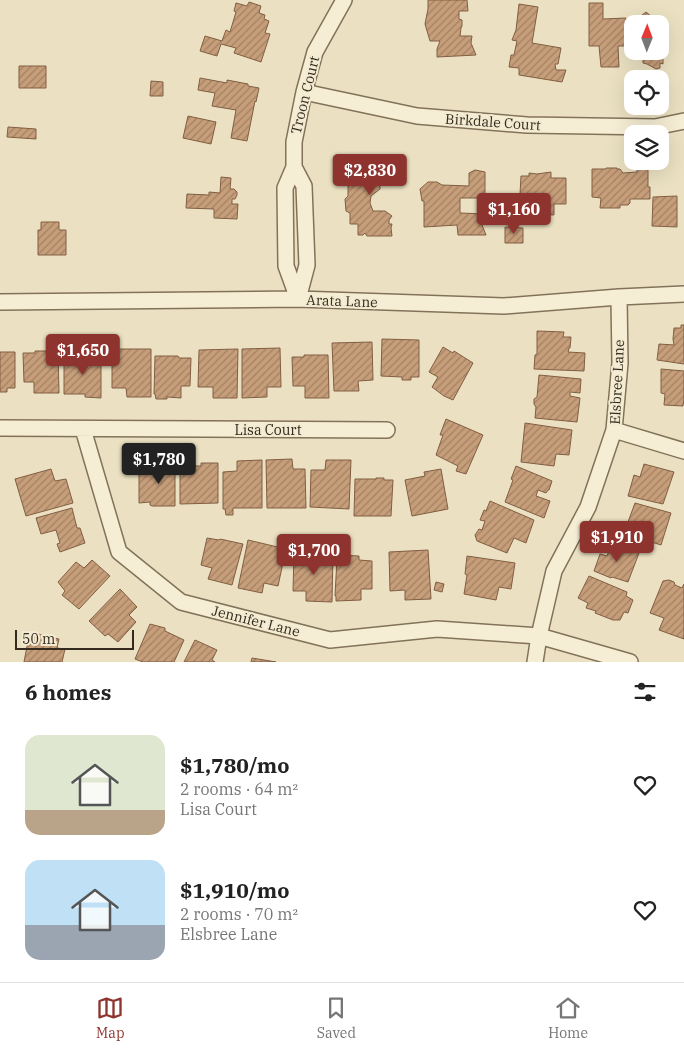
<!DOCTYPE html>
<meta charset="utf-8">
<style>
body{margin:0;font-family:"IBM Plex Serif",serif;background:#f6f6f6;color:#222;height:100vh;display:flex;flex-direction:column;font-size:19px;white-space:nowrap}
*{box-sizing:border-box;margin:0}
p{font-size:16px;color:#767676}
.icon{flex:none;width:28px;height:28px;fill:none;stroke:currentColor;stroke-width:2;stroke-linecap:round;stroke-linejoin:round}
.map{position:relative;height:662px;overflow:hidden}
.sheet{display:flex;flex-direction:column;background:#fff;flex:1}
.sheet>*{flex:none}
.needle{width:32px;rotate:1deg}
.controls{position:absolute;left:624px;top:15px;display:grid;gap:10px}
.controls a{display:grid;place-items:center;width:45px;height:45px;border-radius:10px;background:#fff;box-shadow:0 5px 20px #0002;font-size:25px}
.scale{position:absolute;left:15px;bottom:12px;width:119px;box-sizing:border-box;padding-left:5px;border:2px solid #342a1e;border-top:0;font-size:14px;line-height:18px;white-space:nowrap;color:#342a1e;-webkit-text-stroke:4px #f3ebd1;paint-order:stroke}
.price{position:absolute;translate:-50% -42px;padding:0 11px;border-radius:5px;background:#8e332e;color:#fff;font-size:16px;line-height:32px;filter:drop-shadow(0 1px 2px #0008)}
.price::after{content:'';position:absolute;left:50%;top:30px;width:15px;height:11px;margin-left:-8px;background:inherit;clip-path:polygon(0 0,100% 0,50% 100%)}
.price.current{background:#222;color:#fff}
ul{padding:0;list-style:none}
li{display:flex;align-items:center;gap:15px;height:125px;padding:0 25px}
li span{display:grid;place-items:center;flex:none;width:140px;height:100px;border-radius:15px;color:#555}
li>.icon{margin-inline-start:auto}
span .icon{width:60px;height:60px;fill:#fffc;stroke-width:1}
li b{font-size:21px}
h2{display:flex;justify-content:space-between;align-items:center;height:60px;padding:0 25px;font-size:21px}
.tab-bar{display:flex;justify-content:space-around;align-items:center;height:70px;border-top:1px solid #e0e0e0;background:#fff;font-size:14px;color:#767676}
.tab-bar a{display:grid;justify-items:center;gap:2px}
.tab-bar .current{color:#8e332e}
.map>svg:first-child{display:block}
</style>
<div class="map">
<svg width="684" height="662" viewBox="0 0 684 662">
<defs>
<pattern id="building-hatch" width="6" height="6" patternUnits="userSpaceOnUse" patternTransform="scale(1.25)"><rect width="6" height="6" fill="#c79e7a"/><path d="M-1 1l2-2M0 6l6-6M5 7l2-2" fill="none" stroke="#a28163"/></pattern>
</defs>
<rect width="100%" height="100%" fill="#ebe1c2"/>
<!-- building -->
<path fill="url(#building-hatch)" stroke="#815e42" d="M 428,0 L 467,0 L 468,11 L 459,11 L 459,19 L 462,20 L 462,26 L 461,28 L 460,36 L 472,36 L 471,43 L 476,55 L 437,57 L 437,49 L 440,41 L 430,41 L 425,24 L 428,9 Z
M 249,2 L 261,6 L 259,13 L 265,15 L 264,19 L 269,21 L 265,33 L 270,34 L 261,62 L 234,53 L 236,48 L 221,44 L 217,56 L 200,51 L 205,36 L 222,41 L 226,30 L 230,32 L 236,12 L 234,11 L 236,3 L 247,6 Z
M 589,3 L 603,3 L 603,19 L 626,18 L 626,20 L 637,20 L 637,18 L 642,17 L 642,15 L 646,12 L 651,16 L 651,20 L 663,20 L 663,64 L 660,63 L 660,68 L 656,69 L 647,64 L 643,63 L 643,54 L 641,54 L 641,51 L 660,51 L 660,24 L 632,24 L 632,51 L 638,52 L 625,51 L 626,46 L 618,46 L 619,67 L 601,67 L 599,46 L 589,46 Z
M 519,4 L 538,7 L 532,43 L 561,48 L 558,64 L 555,64 L 556,70 L 566,70 L 562,82 L 519,75 L 519,68 L 509,67 L 511,55 L 514,55 L 517,41 L 512,40 L 516,30 Z
M 19,66 L 46,66 L 46,88 L 19,88 Z
M 200,78 L 227,83 L 227,80 L 248,84 L 248,86 L 259,88 L 256,102 L 255,101 L 247,141 L 231,138 L 236,110 L 212,106 L 215,93 L 198,90 Z
M 151,81 L 163,82 L 163,96 L 150,96 Z
M 188,116 L 216,122 L 211,144 L 183,138 Z
M 8,127 L 36,129 L 36,139 L 7,137 Z
M 378,156 L 385,158 L 395,158 L 395,179 L 380,178 L 380,189 L 371,196 L 370,203 L 373,211 L 385,211 L 392,216 L 389,220 L 389,224 L 392,224 L 391,228 L 392,236 L 367,236 L 365,233 L 363,235 L 358,235 L 358,224 L 350,224 L 350,213 L 346,211 L 345,199 L 348,196 L 348,186 L 356,184 L 357,177 L 354,158 L 375,159 Z
M 606,168 L 617,168 L 617,169 L 620,169 L 623,173 L 637,172 L 637,169 L 648,169 L 648,187 L 650,187 L 650,199 L 630,199 L 630,203 L 628,205 L 620,205 L 620,208 L 600,208 L 601,198 L 592,197 L 592,169 L 606,169 Z
M 475,170 L 485,172 L 485,198 L 460,198 L 460,213 L 484,214 L 482,225 L 486,235 L 458,235 L 457,225 L 424,227 L 424,201 L 422,201 L 420,189 L 428,182 L 437,182 L 442,185 L 469,186 L 469,173 Z
M 551,172 L 551,178 L 566,178 L 566,204 L 554,204 L 554,215 L 534,214 L 534,224 L 513,222 L 515,194 L 520,194 L 521,176 L 529,176 L 529,173 L 537,174 Z
M 221,177 L 231,178 L 230,189 L 234,189 L 237,192 L 237,195 L 235,199 L 232,199 L 232,204 L 238,204 L 237,219 L 214,218 L 214,209 L 186,208 L 187,194 L 209,195 L 209,192 L 220,193 Z
M 677,196 L 677,227 L 652,226 L 653,197 Z
M 41,222 L 59,222 L 59,230 L 66,230 L 66,255 L 38,255 L 38,230 L 41,230 Z
M 505,227 L 523,228 L 523,243 L 505,243 Z
M 681,325 L 684,325 L 684,364 L 657,360 L 659,344 L 674,345 L 673,339 L 674,328 L 681,328 Z
M 537,331 L 564,332 L 563,337 L 571,337 L 570,348 L 569,348 L 568,352 L 585,353 L 584,371 L 534,369 L 535,355 L 537,354 Z
M 382,339 L 419,340 L 419,377 L 411,377 L 411,380 L 402,380 L 402,377 L 381,376 Z
M 372,342 L 373,380 L 358,381 L 359,391 L 334,391 L 332,343 Z
M 443,347 L 453,353 L 454,351 L 473,363 L 453,400 L 444,396 L 432,387 L 438,377 L 429,372 Z
M 280,348 L 281,387 L 267,387 L 267,397 L 242,398 L 242,349 Z
M 112,349 L 151,349 L 151,397 L 127,397 L 126,388 L 112,388 Z
M 238,349 L 237,398 L 213,398 L 213,387 L 198,387 L 199,350 Z
M 35,351 L 58,351 L 59,393 L 34,393 L 34,382 L 24,382 L 23,353 L 35,353 Z
M 0,352 L 15,352 L 15,388 L 7,388 L 7,392 L 0,392 Z
M 304,355 L 328,355 L 329,398 L 305,398 L 305,386 L 293,386 L 292,357 L 304,357 Z
M 80,356 L 101,357 L 101,398 L 85,397 L 85,394 L 64,394 L 64,358 L 80,358 Z
M 155,356 L 178,356 L 179,358 L 191,358 L 190,386 L 181,386 L 181,398 L 167,397 L 167,399 L 156,399 L 155,394 L 154,394 Z
M 661,369 L 684,371 L 684,399 L 683,406 L 664,405 L 665,394 L 661,393 Z
M 539,375 L 581,379 L 580,393 L 570,392 L 570,396 L 580,398 L 577,422 L 535,418 L 536,407 L 534,404 L 534,399 L 537,397 Z
M 446,419 L 483,435 L 466,474 L 456,471 L 458,466 L 436,455 L 443,435 L 440,435 Z
M 525,423 L 572,430 L 569,455 L 556,454 L 554,466 L 521,462 Z
M 292,459 L 293,469 L 305,469 L 306,508 L 267,508 L 266,460 Z
M 262,460 L 262,508 L 233,508 L 233,515 L 226,515 L 225,509 L 223,509 L 223,472 L 237,471 L 237,461 Z
M 326,460 L 351,460 L 349,509 L 310,507 L 311,470 L 325,470 Z
M 164,461 L 175,461 L 175,506 L 152,506 L 150,505 L 150,502 L 139,503 L 139,474 L 149,474 L 150,462 L 164,462 Z
M 201,463 L 218,463 L 218,503 L 180,504 L 180,466 L 201,466 Z
M 644,464 L 674,472 L 663,504 L 628,496 L 634,475 L 640,477 Z
M 516,466 L 552,481 L 549,490 L 548,490 L 546,493 L 538,490 L 536,496 L 550,501 L 544,518 L 505,502 L 513,480 L 511,479 Z
M 51,469 L 55,481 L 66,479 L 73,503 L 26,516 L 15,479 Z
M 441,469 L 448,509 L 412,516 L 405,480 L 425,476 L 424,472 Z
M 376,478 L 384,478 L 384,480 L 393,480 L 391,516 L 354,516 L 355,479 L 376,479 Z
M 490,501 L 534,520 L 526,543 L 514,538 L 507,553 L 477,541 L 475,535 L 479,529 L 482,530 L 485,521 L 480,520 L 484,510 L 486,511 Z
M 635,503 L 671,513 L 661,545 L 633,536 L 636,525 L 628,522 Z
M 72,508 L 77,528 L 80,528 L 85,543 L 60,552 L 57,544 L 60,543 L 56,530 L 41,534 L 36,518 Z
M 207,538 L 219,540 L 220,539 L 243,544 L 232,585 L 208,579 L 212,568 L 201,565 Z
M 248,540 L 286,549 L 278,586 L 264,583 L 262,593 L 238,588 Z
M 612,543 L 639,553 L 628,582 L 612,577 L 611,578 L 594,571 L 600,554 L 607,556 Z
M 428,550 L 431,599 L 405,600 L 405,590 L 390,591 L 389,552 Z
M 294,553 L 333,553 L 332,602 L 306,601 L 306,591 L 293,591 Z
M 338,555 L 359,556 L 359,560 L 372,561 L 372,589 L 361,589 L 361,600 L 336,601 L 336,596 L 335,596 L 337,558 L 338,558 Z
M 467,556 L 515,563 L 511,589 L 499,587 L 496,600 L 464,594 L 467,575 L 465,574 Z
M 92,560 L 110,576 L 79,609 L 62,595 L 65,591 L 58,582 L 76,562 L 84,568 Z
M 589,576 L 627,592 L 626,596 L 633,600 L 628,613 L 624,612 L 620,620 L 613,620 L 595,613 L 596,611 L 586,608 L 588,603 L 578,598 Z
M 669,580 L 674,582 L 675,585 L 682,588 L 684,584 L 684,639 L 659,630 L 664,618 L 650,613 L 663,581 Z
M 436,582 L 444,584 L 442,592 L 434,590 Z
M 120,589 L 137,607 L 129,615 L 136,622 L 118,642 L 108,634 L 105,636 L 89,621 Z
M 150,624 L 165,628 L 165,631 L 184,640 L 174,662 L 143,662 L 135,659 Z
M 35,633 L 42,635 L 42,636 L 59,639 L 57,648 L 65,649 L 62,662 L 24,662 L 28,641 L 33,642 Z
M 195,640 L 217,650 L 212,660 L 215,662 L 184,662 Z
M 252,658 L 276,662 L 251,662 Z"/>
<g fill="none" stroke-linecap="round" stroke-linejoin="round">
<defs>
<path id="minor" d="M 304,92 L 417,116 L 527,125 L 655,127 L 684,121
M 294,167 L 304,186 L 307,265 L 298,299
M 298,299 L 286,266 L 285,188 L 294,167 L 294,142 L 304,92 L 315,52 L 344,0
M 0,302 L 298,299 L 504,306 L 619,297 L 684,294
M 0,428 L 387,430
M 83,429 L 119,552 L 181,602 L 330,640 L 437,629 L 539,636 L 630,662
M 614,430 L 684,451
M 535,662 L 539,636 L 554,571 L 588,507 L 614,430 L 620,363 L 619,297"/>
</defs>
<!-- minor casing -->
<use href="#minor" stroke="#83725a" stroke-width="18"/>
<!-- minor -->
<use href="#minor" stroke="#f6eed4" stroke-width="15"/>
</g>
<g text-anchor="middle" stroke-width="4" stroke-linejoin="round" paint-order="stroke">
<!-- street labels -->
<g font-size="14" fill="#342a1e" stroke="#f3ebd1">
<text transform="translate(305 95) rotate(-76)" y="5">Troon Court</text>
<text transform="translate(493 122) rotate(4)" y="5">Birkdale Court</text>
<text transform="translate(342 301) rotate(2)" y="5">Arata Lane</text>
<text transform="translate(617 382) rotate(-87)" y="5">Elsbree Lane</text>
<text x="268" y="435">Lisa Court</text>
<text transform="translate(256 621) rotate(14)" y="5">Jennifer Lane</text>
</g>
</g>
</svg>
<div class="controls">
<a><svg class="needle" viewBox="-14 -14 28 28"><path d="M0-13l5 13h-10z" fill="#e53935"/><path d="M0 13l5-13h-10z" fill="#767676"/></svg></a>
<a><svg class="icon" aria-label="locate" viewBox="0 0 24 24"><circle cx="12" cy="12" r="6"/><path d="M12 2v4M12 18v4M2 12h4M18 12h4"/></svg></a>
<a><svg class="icon" aria-label="layers" viewBox="0 0 24 24"><path d="M12 4l9 5-9 5-9-5zM3 14l9 5 9-5"/></svg></a>
</div>
<div class="scale">50 m</div>
<b class="price" style="left:370px;top:196px">$2,830</b>
<b class="price" style="left:514px;top:235px">$1,160</b>
<b class="price" style="left:83px;top:376px">$1,650</b>
<b class="price current" style="left:159px;top:485px">$1,780</b>
<b class="price" style="left:617px;top:563px">$1,910</b>
<b class="price" style="left:314px;top:576px">$1,700</b>
</div>
<section class="sheet">
<h2>6 homes<svg class="icon" aria-label="filters" viewBox="0 0 24 24"><path d="M4 7h16M4 17h16"/><circle cx="9" cy="7" r="2"/><circle cx="15" cy="17" r="2"/></svg></h2>
<ul>
<li><span style="background:linear-gradient(#dfe7d0 75%,#b9a48a 0)"><svg class="icon" aria-label="home" viewBox="0 0 24 24"><path d="M3 11l9-7 9 7M6 9v11h12V9"/></svg></span><div><b>$1,780/mo</b><p>2 rooms · 64 m²</p><p>Lisa Court</p></div><svg class="icon" aria-label="heart" viewBox="0 0 24 24"><path d="M12 20l-8-8c-3-5 5-10 8-4 3-6 11-1 8 4z"/></svg></li>
<li><span style="background:linear-gradient(#bfe0f5 65%,#9aa5b1 0)"><svg class="icon" aria-label="home" viewBox="0 0 24 24"><path d="M3 11l9-7 9 7M6 9v11h12V9"/></svg></span><div><b>$1,910/mo</b><p>2 rooms · 70 m²</p><p>Elsbree Lane</p></div><svg class="icon" aria-label="heart" viewBox="0 0 24 24"><path d="M12 20l-8-8c-3-5 5-10 8-4 3-6 11-1 8 4z"/></svg></li>
</ul>
</section>
<nav class="tab-bar">
<a class="current"><svg class="icon" aria-label="map" viewBox="0 0 24 24"><path d="M3 6l6-2 6 2 6-2v14l-6 2-6-2-6 2zM9 4v14M15 6v14"/></svg>Map</a>
<a><svg class="icon" aria-label="saved" viewBox="0 0 24 24"><path d="M7 4h10v16l-5-4-5 4z"/></svg>Saved</a>
<a><svg class="icon" aria-label="home" viewBox="0 0 24 24"><path d="M3 11l9-7 9 7M6 9v11h12V9"/></svg>Home</a>
</nav>
